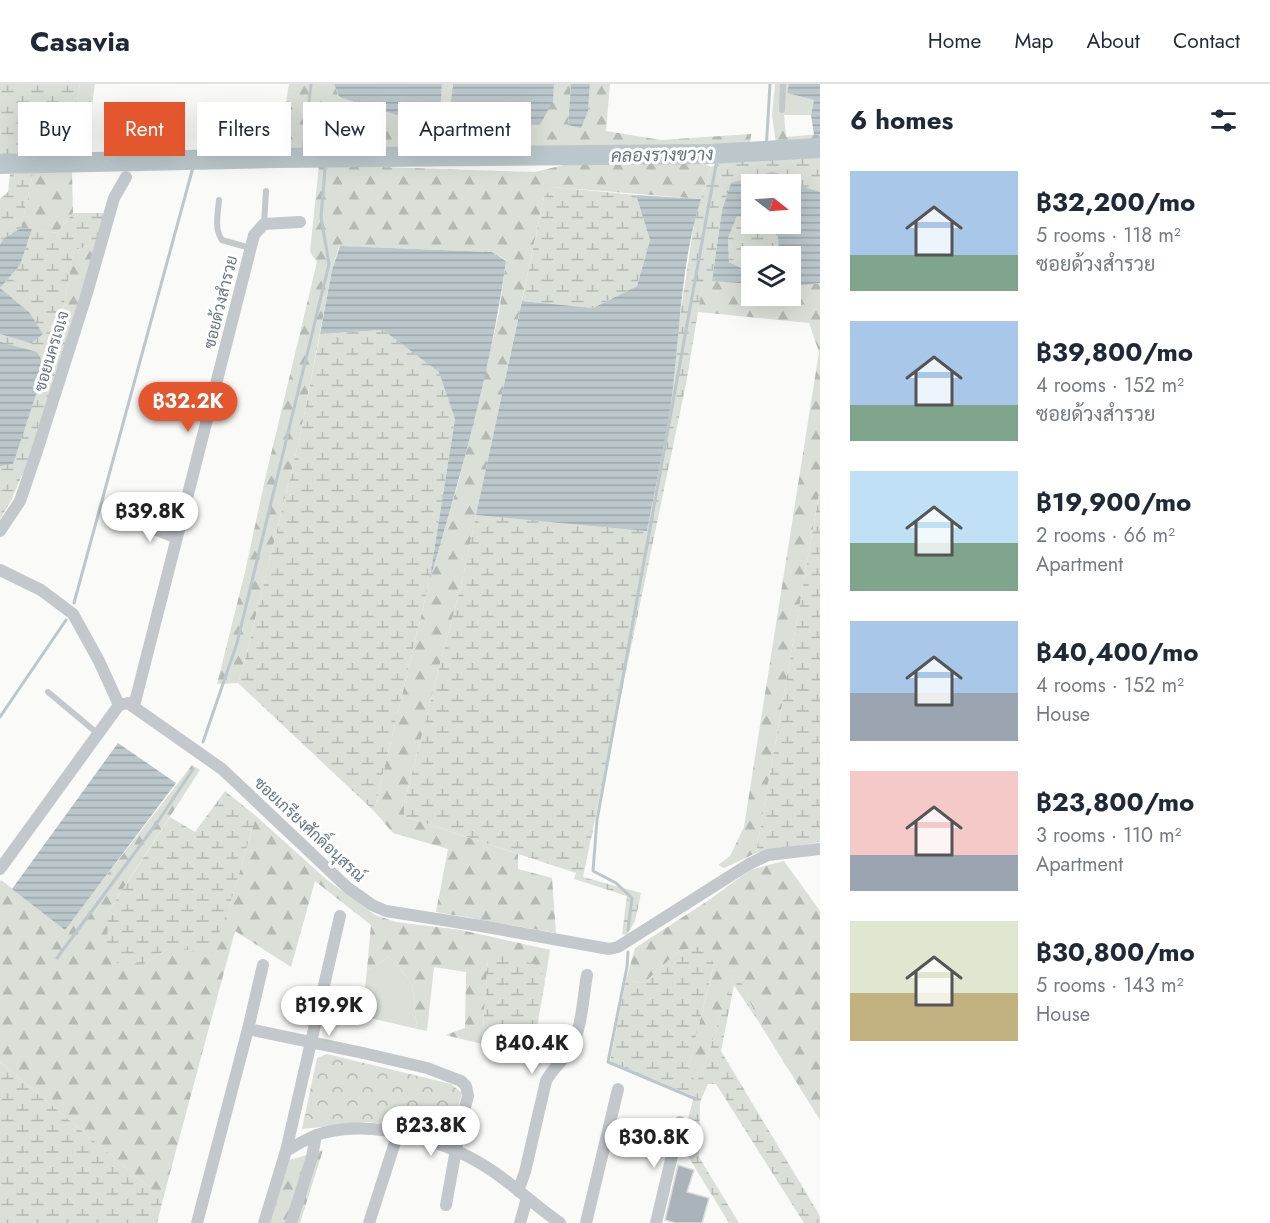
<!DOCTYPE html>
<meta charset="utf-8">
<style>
body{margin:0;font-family:Jost,Sarabun,sans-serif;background:#f6f6f7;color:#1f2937;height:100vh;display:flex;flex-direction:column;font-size:22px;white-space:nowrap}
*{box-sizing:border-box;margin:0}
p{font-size:20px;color:#747a83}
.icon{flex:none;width:33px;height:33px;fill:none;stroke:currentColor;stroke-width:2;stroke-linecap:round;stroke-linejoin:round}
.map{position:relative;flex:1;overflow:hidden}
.sheet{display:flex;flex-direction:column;background:#fff;width:450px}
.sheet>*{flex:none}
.banner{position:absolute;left:18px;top:18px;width:570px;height:54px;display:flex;gap:12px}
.needle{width:39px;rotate:107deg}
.tools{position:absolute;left:741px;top:90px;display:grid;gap:12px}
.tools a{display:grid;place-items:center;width:60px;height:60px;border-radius:0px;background:#fff;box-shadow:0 6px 24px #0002;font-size:30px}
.price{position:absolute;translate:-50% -51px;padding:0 14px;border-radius:21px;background:#fff;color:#222;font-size:20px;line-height:39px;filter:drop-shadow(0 2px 3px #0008)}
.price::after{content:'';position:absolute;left:50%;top:36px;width:18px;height:14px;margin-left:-9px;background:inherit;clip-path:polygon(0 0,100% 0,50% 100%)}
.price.selected{background:#e4572e;color:#fff}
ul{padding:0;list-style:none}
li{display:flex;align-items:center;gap:18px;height:150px;padding:0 30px}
li span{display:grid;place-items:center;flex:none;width:168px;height:120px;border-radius:0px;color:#555}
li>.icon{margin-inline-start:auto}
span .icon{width:72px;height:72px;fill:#fffc;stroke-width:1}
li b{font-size:26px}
h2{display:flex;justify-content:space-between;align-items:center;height:72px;padding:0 30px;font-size:26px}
.tag{padding:0 21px;border-radius:0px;background:#fff;box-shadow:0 6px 24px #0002;font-size:21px;line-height:54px}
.tag.selected{background:#e4572e;color:#fff}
header{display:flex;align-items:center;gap:36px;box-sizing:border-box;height:84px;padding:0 30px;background:#fff;border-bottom:2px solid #e0e1e3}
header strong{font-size:28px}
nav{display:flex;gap:33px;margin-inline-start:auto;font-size:21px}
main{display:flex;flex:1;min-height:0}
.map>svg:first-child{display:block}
</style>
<header>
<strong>Casavia</strong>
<nav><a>Home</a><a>Map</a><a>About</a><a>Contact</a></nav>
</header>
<main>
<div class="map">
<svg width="820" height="1139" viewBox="0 0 820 1139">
<defs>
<pattern id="forest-firs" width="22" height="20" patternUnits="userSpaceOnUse" patternTransform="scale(1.5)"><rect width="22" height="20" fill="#dadfd7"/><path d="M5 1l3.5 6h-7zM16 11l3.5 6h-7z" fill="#b4b9b4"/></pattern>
<pattern id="wetland-marsh" width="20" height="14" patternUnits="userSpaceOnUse" patternTransform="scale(1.5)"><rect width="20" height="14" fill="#dadfd7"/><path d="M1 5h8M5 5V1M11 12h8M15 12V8" fill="none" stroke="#b4b9b4"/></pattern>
<pattern id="park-crowns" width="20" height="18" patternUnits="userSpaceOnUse" patternTransform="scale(1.5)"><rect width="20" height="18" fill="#dadfd7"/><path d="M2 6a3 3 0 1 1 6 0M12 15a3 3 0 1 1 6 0" fill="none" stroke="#b4b9b4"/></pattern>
<pattern id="water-rules" width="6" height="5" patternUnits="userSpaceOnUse" patternTransform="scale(1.5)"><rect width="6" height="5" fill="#bbc7cb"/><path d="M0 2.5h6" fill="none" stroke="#9ca6aa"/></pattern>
</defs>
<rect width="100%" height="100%" fill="#fafaf8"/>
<!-- grass -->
<path fill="#dadfd7" d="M 775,0 L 789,0 L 787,9 L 814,16 L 811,31 L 772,31 Z
M 389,873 L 412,899 L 417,945 L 362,932 L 367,886 Z"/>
<!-- forest -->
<path fill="url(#forest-firs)" d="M 80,0 L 95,0 L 85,71 L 50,73 L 47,65 L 71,55 Z
M 289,0 L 334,0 L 339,14 L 441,15 L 442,0 L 453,0 L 452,4 L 553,17 L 554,0 L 571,0 L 568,40 L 588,27 L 590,0 L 610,0 L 606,47 L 661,56 L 751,50 L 750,60 L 688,65 L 604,62 L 278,68 Z
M 772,31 L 784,31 L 786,53 L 820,50 L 820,60 L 784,63 L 776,61 Z
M 571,76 L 697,76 L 711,83 L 701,115 L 553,103 L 544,113 L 462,497 L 404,720 L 404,732 L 518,770 L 518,785 L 552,794 L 556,849 L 436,828 L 448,765 L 393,749 L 374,727 L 429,499 L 459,396 L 499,229 L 506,176 L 492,168 L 339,162 L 332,186 L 299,357 L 247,568 L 238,599 L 217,600 L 245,488 L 266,391 L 317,178 L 310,168 L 319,81 L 535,88 L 564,81 Z
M 72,88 L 73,129 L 57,149 L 21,144 L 33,89 Z
M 97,160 L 70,253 L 60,242 L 74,166 Z
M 703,196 L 751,200 L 752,212 L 790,212 L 791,203 L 820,199 L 820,405 L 756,769 L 724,784 L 718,781 L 730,772 L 744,743 L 819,268 L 809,239 L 698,228 Z
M 192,681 L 200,686 L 108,828 L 143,880 L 170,863 L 181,863 L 229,824 L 256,732 L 327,796 L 375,831 L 396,838 L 461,846 L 550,866 L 545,897 L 540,883 L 488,874 L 482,960 L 445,951 L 465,944 L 466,888 L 434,883 L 427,947 L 417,945 L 412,899 L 389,873 L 367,886 L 371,841 L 315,797 L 291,883 L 235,847 L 163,1115 L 0,978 L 0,798 L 1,796 L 65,845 Z
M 784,777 L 820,827 L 820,1036 L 760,940 L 735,886 L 704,984 L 696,1000 L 688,985 L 714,880 L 680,866 L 644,899 L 626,896 L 635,864 L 709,816 L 750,786 Z
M 323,1066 L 300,1139 L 269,1139 L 287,1077 Z"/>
<!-- wetland -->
<path fill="url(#wetland-marsh)" d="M 0,0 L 80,0 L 71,55 L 48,65 L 50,73 L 0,76 Z
M 820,71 L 820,108 L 790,98 L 731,99 L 722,126 L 712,197 L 703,197 L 686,300 L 583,793 L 641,809 L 635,837 L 627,851 L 622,850 L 627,812 L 574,795 L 576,789 L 404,732 L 404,720 L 462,497 L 476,431 L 647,446 L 695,134 L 711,83 L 733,73 Z
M 33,89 L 21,144 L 3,155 L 0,161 L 0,115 L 8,108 L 10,90 Z
M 553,103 L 636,111 L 650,156 L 637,202 L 593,224 L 522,217 L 544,113 Z
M 73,129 L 104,129 L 97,160 L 74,166 L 60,242 L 70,253 L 27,384 L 22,391 L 11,417 L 0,435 L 0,250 L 31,258 L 29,228 L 0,204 L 20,181 L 32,145 L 57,149 Z
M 737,132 L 751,135 L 752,140 L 764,140 L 778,153 L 780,172 L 752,172 L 751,186 L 745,186 L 729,178 L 728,154 Z
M 383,246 L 440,288 L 455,335 L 429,499 L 374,727 L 238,599 L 247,568 L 299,357 L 320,250 Z
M 820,405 L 820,758 L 756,769 Z
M 225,707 L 256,732 L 229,824 L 209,875 L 181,863 L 170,863 L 143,880 L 117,879 L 107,863 L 108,828 L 170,733 L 195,748 Z
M 704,862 L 714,880 L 688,985 L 696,999 L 704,984 L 735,885 L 760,940 L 734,901 L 721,967 L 820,1132 L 820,1139 L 804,1139 L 716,1000 L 708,1000 L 700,1018 L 699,1073 L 739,1139 L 729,1139 L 681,1061 L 694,1012 L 610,978 L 626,896 L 644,899 L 680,866 Z
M 513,872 L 540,883 L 545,897 L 532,972 L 482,960 L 488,874 Z
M 0,978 L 163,1115 L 157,1139 L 0,1139 Z"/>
<!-- park -->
<path fill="url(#park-crowns)" d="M 327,970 L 451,1000 L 462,1009 L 450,1053 L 443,1055 L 401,1043 L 368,1038 L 302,1045 L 317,974 Z"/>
<!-- water -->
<path fill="url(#water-rules)" d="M 334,0 L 442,0 L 441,15 L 436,35 L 416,37 L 339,13 Z
M 453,0 L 554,0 L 553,17 L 541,39 L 495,43 L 449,35 Z
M 571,0 L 590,0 L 588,27 L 581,44 L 568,41 Z
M 789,0 L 820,0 L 820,50 L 814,51 L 811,31 L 814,16 L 787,9 Z
M 772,88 L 785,91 L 790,98 L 820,108 L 820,199 L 791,203 L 790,172 L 779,172 L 778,153 L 764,140 L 790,140 L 790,100 L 752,100 L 751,135 L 737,132 L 728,154 L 729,178 L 745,186 L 751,186 L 751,200 L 712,197 L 722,126 L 731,99 Z
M 636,111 L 701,115 C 681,178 680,246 672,311 C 666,356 655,402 647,447 L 476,431 L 522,217 L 593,224 L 637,202 L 650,156 Z
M 21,144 L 32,145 L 20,181 L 0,204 L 29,228 L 43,250 L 31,259 L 0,250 L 0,161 L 3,155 Z
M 340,162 L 492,168 L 506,177 C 491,286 460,393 429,499 L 455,335 L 439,288 L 383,246 L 320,250 L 332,186 Z
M 0,258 L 37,268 L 43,279 L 43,289 L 13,380 L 0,382 Z
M 118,659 L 176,699 L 65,846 L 12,805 Z"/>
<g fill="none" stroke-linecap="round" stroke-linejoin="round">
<!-- stream -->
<path stroke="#bbc7cb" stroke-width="3" d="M 766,67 L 770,0
M 302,74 L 311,0
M 74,519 L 195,76
M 0,633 L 66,536
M 203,658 L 237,559 L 329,180 L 321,133 L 326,74
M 628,846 L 632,814 L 616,799 L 593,787 L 597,736 L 718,70
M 628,868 L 627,883 L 608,978 L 696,1015
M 57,874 L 159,736 L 193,685"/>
<!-- river -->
<path stroke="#bbc7cb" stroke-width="20" d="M 0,80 L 275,74 L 709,70 L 820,64"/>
</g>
<!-- building -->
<path fill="#aab3b9" stroke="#dcdcda" stroke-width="1.5" d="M 678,1081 L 694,1086 L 687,1108 L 709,1114 L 702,1139 L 675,1139 L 665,1136 Z"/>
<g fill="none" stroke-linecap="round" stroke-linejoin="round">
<!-- lane -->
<path stroke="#c3c8cc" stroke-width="6" d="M 782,26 L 783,0
M 219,116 C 218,129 214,145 222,156 L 250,164
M 264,140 L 266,107
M 48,608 L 97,649"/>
<!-- street -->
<path stroke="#c3c8cc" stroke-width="12" d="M 134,437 L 177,454
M 0,447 L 20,417 L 37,367 L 87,209 L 114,114 L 126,93
M 0,486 L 41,506 L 73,530 L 99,577 L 119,621
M 134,622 L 254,151 L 264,140 L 300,138
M 0,785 L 119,621 L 128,619 L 222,685 L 348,804 L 372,821 L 386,827 L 487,843 L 609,865 L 618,863 L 749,780 L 768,771 L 820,765
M 248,945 L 363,969 L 427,984 L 461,997 L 466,1002 L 468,1012 L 461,1038 L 446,1121
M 286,1067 C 297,1061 310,1052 323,1049 C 377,1035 449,1057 494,1088 C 517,1104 537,1123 560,1139
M 518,1107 L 525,1088 L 546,997 C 553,983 566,975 572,962 C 582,942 583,914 587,891
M 197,1139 L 248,945 L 263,881
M 264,1139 L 286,1067 L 340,832
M 291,1139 L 312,1073 L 316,1051
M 369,1139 L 398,1049
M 520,1139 L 527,1114
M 586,1139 L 618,1005
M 656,1139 L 680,1038"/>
</g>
<g text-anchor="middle" stroke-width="6" stroke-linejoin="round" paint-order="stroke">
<!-- street labels -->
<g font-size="16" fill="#657683" stroke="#fff">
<text transform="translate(220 218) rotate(-76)" y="6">ซอยด้วงสำรวย</text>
<text transform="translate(51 267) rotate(-73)" y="6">ซอยนครเจเจ</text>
<text transform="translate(310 745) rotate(43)" y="6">ซอยเกรียงศักดิ์อนุสรณ์</text>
</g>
<!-- water labels -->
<g font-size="18" font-style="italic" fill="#60757c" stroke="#fff">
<text transform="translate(662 71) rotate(-1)" y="6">คลองรางขวาง</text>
</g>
</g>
</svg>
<div class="tools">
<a><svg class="needle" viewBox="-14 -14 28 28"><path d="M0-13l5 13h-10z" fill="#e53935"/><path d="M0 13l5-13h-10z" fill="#747a83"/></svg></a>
<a><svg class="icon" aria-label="layers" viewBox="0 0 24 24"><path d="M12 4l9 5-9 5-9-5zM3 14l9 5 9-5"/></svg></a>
</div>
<b class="price selected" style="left:188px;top:349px">฿32.2K</b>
<b class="price" style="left:150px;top:459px">฿39.8K</b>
<b class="price" style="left:329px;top:953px">฿19.9K</b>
<b class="price" style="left:532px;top:991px">฿40.4K</b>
<b class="price" style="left:431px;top:1073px">฿23.8K</b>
<b class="price" style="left:654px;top:1085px">฿30.8K</b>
<div class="banner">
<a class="tag">Buy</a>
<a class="tag selected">Rent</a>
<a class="tag">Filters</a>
<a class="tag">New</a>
<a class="tag">Apartment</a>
</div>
</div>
<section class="sheet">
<h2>6 homes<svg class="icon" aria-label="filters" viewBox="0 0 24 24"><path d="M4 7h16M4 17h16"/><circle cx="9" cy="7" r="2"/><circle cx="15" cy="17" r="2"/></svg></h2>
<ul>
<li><span style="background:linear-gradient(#a9c7e8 70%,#7fa58c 0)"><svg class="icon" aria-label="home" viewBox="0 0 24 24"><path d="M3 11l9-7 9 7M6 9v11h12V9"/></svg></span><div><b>฿32,200/mo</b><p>5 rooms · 118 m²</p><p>ซอยด้วงสำรวย</p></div></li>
<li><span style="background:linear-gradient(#a9c7e8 70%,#7fa58c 0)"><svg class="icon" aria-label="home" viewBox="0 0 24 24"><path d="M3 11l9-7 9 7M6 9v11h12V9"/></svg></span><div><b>฿39,800/mo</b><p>4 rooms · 152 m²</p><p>ซอยด้วงสำรวย</p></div></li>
<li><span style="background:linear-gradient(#bfe0f5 60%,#7fa58c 0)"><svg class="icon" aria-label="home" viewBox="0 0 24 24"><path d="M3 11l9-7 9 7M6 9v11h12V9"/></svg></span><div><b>฿19,900/mo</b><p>2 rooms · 66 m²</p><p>Apartment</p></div></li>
<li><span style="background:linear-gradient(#a9c7e8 60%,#9aa5b1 0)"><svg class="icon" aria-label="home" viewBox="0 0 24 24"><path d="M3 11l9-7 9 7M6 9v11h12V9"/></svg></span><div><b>฿40,400/mo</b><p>4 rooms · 152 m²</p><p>House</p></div></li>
<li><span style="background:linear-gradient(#f6c9c9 70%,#9aa5b1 0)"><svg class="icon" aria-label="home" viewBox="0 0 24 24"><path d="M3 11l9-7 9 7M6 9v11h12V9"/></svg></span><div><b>฿23,800/mo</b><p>3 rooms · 110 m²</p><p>Apartment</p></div></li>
<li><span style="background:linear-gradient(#dfe7d0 60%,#c2b280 0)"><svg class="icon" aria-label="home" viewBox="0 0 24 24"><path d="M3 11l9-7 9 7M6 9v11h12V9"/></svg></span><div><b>฿30,800/mo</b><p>5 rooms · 143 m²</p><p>House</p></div></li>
</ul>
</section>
</main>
